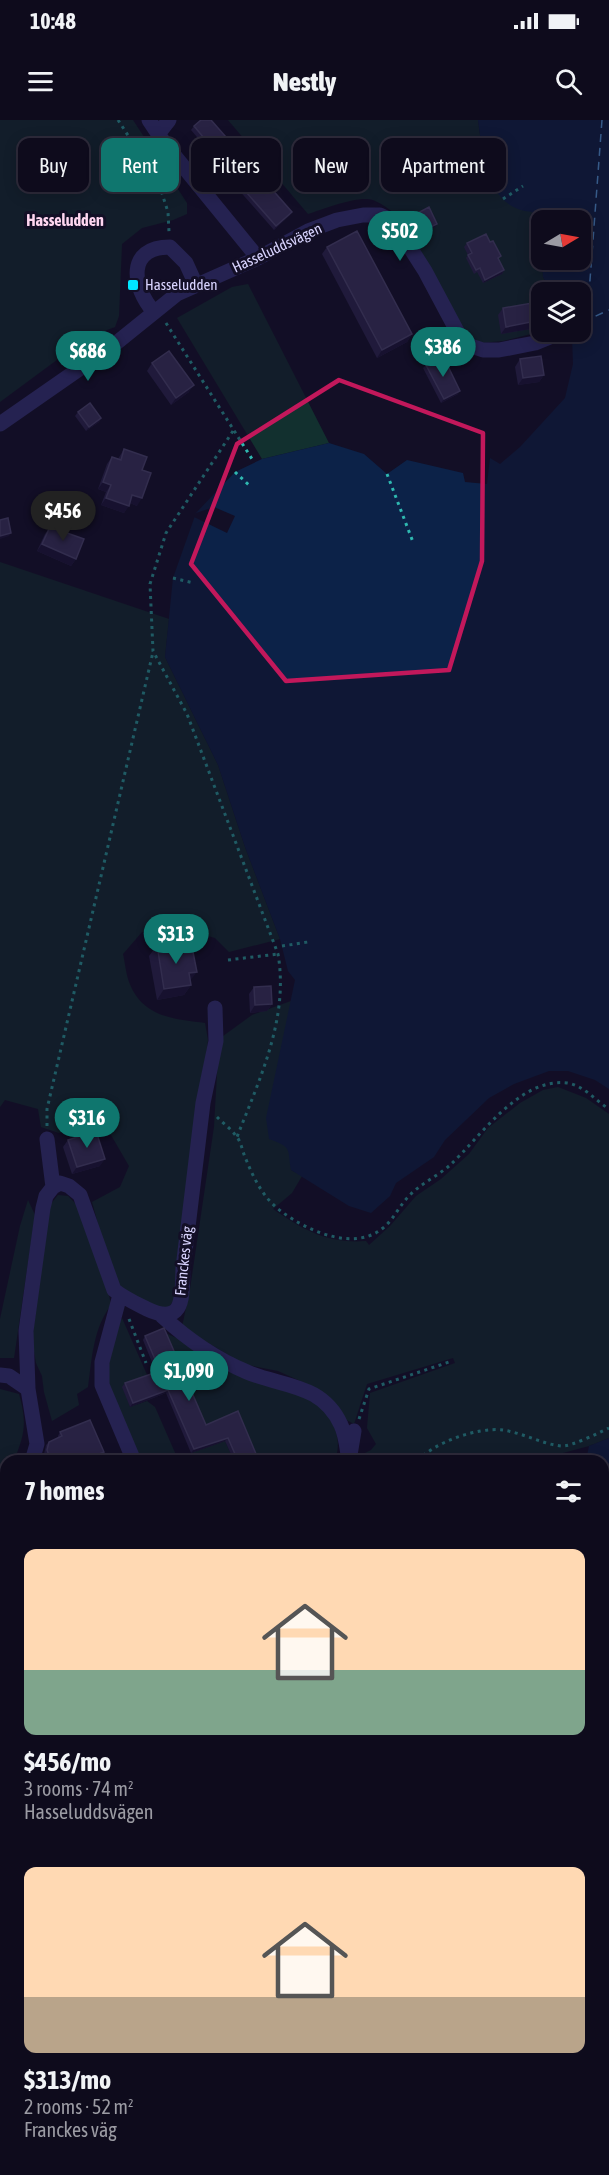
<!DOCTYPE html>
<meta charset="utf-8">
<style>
body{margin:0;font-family:"Asap Condensed",sans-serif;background:#1c1929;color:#f1f3f6;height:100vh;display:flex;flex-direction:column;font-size:22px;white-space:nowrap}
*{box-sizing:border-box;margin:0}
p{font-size:20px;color:#9b9ba3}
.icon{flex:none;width:33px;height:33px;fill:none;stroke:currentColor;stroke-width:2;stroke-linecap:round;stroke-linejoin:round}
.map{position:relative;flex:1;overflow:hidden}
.drawer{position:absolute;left:0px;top:1335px;width:609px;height:720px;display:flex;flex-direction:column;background:#0e0b1c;border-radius:18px 18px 0 0;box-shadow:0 3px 15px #0003,0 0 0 2px #2e2b3b}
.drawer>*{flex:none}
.hud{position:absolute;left:18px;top:18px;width:573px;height:54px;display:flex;gap:12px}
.needle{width:39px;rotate:80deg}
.buttons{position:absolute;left:531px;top:90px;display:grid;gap:12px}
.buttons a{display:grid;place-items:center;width:60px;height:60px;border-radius:12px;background:#0e0b1c;box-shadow:0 3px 15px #0003,0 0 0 2px #2e2b3b;font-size:30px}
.price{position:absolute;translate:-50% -51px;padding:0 14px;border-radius:21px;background:#0f766e;color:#fff;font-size:20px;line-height:39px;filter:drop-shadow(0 2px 3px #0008)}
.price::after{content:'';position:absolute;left:50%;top:36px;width:18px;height:14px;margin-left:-9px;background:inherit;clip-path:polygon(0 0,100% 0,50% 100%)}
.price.active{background:#222;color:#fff}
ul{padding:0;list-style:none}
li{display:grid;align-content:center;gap:12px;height:318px;padding:0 24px}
li span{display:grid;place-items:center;height:186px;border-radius:12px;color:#555}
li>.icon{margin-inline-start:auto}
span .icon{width:108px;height:108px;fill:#fffc;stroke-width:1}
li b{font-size:26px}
h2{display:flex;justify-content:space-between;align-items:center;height:72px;padding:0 24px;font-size:26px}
.tag{padding:0 21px;border-radius:12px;background:#0e0b1c;box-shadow:0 3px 15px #0003,0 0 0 2px #2e2b3b;font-size:21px;line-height:54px}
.tag.active{background:#0f766e;color:#fff}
.status{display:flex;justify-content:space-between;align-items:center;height:42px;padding:0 30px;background:#0e0b1c;direction:ltr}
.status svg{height:16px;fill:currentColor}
header{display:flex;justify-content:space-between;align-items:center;height:78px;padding:0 24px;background:#0e0b1c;font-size:27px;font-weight:800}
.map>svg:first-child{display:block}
</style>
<div class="status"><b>10:48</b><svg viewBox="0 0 49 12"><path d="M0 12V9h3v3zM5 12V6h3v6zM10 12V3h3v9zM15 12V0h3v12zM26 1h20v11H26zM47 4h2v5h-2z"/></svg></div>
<header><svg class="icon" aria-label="menu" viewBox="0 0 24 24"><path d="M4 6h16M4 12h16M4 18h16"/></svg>Nestly<svg class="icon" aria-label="search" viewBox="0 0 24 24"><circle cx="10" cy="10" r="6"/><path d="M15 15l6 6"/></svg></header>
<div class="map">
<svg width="609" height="2055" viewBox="0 0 609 2055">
<rect width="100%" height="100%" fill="#130f26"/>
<!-- green -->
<path fill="#12302f" d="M 0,0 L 133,0 L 187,83 L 187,94 L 173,100 L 142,108 L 122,124 L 119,196 L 115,207 L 91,216 L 75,220 L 69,231 L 0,282 Z
M 228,0 L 478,0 L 484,45 L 532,92 L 541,106 L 543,157 L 551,172 L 542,172 L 541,206 L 539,212 L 503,221 L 480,223 L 463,210 L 401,99 C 392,91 383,84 373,80 C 358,75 323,89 308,94 Z
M 248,164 L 329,323 L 262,339 L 177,198 L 232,167 Z
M 0,442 L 169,499 L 165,537 L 218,645 L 245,727 L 280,819 L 229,832 L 215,818 L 198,813 L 171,809 L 142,812 L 123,834 C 125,843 126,854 129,862 C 142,897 173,899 205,903 L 208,920 L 176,1177 L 168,1188 C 156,1188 132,1180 124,1172 C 109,1155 99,1105 92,1082 L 120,1067 L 129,1046 L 111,1015 L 95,1004 L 59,1013 L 41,1007 L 38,989 L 5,980 L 0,987 Z
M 291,881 L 285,1025 L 290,1030 L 291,1050 L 302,1056 L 292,1073 L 273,1089 C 303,1110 328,1124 366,1121 L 369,1125 L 390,1106 L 416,1076 L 441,1059 L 469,1034 L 488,1008 L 520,983 L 543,970 L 558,967 L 586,978 L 609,994 L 609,1318 L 589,1326 L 533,1341 L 356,1341 L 355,1338 L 371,1330 L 376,1324 L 367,1308 L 370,1273 L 455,1243 L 453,1238 L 367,1264 L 354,1304 L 343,1298 L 307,1264 L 278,1251 L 243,1244 L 182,1207 L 190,1169 L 214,1007 L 219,919 L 252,895 Z
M 58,1075 L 68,1076 L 80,1088 L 107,1165 L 111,1185 C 93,1209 92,1238 88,1267 L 77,1274 L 79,1285 L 52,1301 L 44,1272 L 42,1256 L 36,1243 L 32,1220 L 50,1085 Z
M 28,1080 L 35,1095 L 14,1238 L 0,1238 L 0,1199 L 20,1106 Z
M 122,1198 L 148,1257 L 123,1267 L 130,1287 L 147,1281 L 155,1287 L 176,1335 L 180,1333 L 183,1341 L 137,1341 C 125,1313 109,1283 105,1252 C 104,1237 115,1211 122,1198 Z
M 161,1211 L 318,1282 C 333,1302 343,1315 335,1341 L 255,1341 L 235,1295 L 203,1309 Z
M 0,1269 L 19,1274 C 27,1303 25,1313 14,1341 L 6,1341 L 6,1360 L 0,1372 Z
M 225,1321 L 234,1341 L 195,1341 L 191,1333 Z
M 4,1413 L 6,1416 L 6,1667 L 0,1661 L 0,1414 Z
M 6,1718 L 6,1901 L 0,1897 L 0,1725 Z
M 59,2049 L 127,2049 L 126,2055 L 61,2055 Z
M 188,2049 L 350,2049 L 350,2055 L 189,2055 Z"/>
<!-- water -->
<path fill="#0c2248" d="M 478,0 L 609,0 L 609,969 L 595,960 L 568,951 L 549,951 L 514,964 L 489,978 L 445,1020 L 434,1037 L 396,1063 L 390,1076 L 371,1093 L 349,1086 L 291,1050 C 287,1028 293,1028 269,1019 L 266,998 L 295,860 L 288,851 L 280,819 L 245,727 L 218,645 L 165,537 L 173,458 L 196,393 L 235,352 L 262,339 L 329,323 L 364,334 L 387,354 L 407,340 L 463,353 L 465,362 L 487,364 L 490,338 L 500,344 L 520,327 L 565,278 L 573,244 L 572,216 L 568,212 L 580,212 L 580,172 L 551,172 L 543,157 L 542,140 L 580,140 L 580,100 L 542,100 L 541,106 L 532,92 C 486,88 483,36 478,0 Z
M 609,1318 L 609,2055 L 350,2055 L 350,2049 L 603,2049 L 603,1341 L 586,1341 L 589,1326 Z
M 0,1989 L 6,2000 L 6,2049 L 59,2049 L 61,2055 L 0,2055 Z"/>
<!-- pier -->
<path fill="#130f26" d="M 214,387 L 235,396 L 227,413 L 194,397 L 196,393 Z"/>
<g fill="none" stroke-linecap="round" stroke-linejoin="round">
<!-- ferry -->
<path stroke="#62b6ff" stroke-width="1.5" stroke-dasharray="8 6" stroke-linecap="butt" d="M 602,0 L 587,200 L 609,190"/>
<!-- path -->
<path stroke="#2fb8b0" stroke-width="3" stroke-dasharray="3 4.5" stroke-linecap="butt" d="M 118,0 L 133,23 L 149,36
M 482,28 L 493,26 L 495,37 L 483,39
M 150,36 L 168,92 L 169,112
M 503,79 L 523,66
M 576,171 L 577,172
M 580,183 L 587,200 L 580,203
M 166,203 L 252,339
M 233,311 L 166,413 L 150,464 L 153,531 L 187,594 L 278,834 C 289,898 260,958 237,1017
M 235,352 L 250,366
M 387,354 L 413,422
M 173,458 L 194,463
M 282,826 L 308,822
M 228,840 L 278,834
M 217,997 C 223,1003 231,1009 236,1016 C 241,1021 242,1030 245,1037 C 254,1059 263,1078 282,1092 C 308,1111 354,1132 383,1108 C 394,1099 399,1086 409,1076 C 420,1064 436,1057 449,1046 C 479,1019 519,957 567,963 C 583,965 595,980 609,989
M 47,1006 L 47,989 L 153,532
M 129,1199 L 146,1243
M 359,1299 L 369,1269 L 452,1241
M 418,1341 C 434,1322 478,1307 503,1310 C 523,1313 542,1324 561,1326 C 571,1327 598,1313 609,1308
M 89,2049 L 90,2055"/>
<!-- minor -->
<path stroke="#3d3a85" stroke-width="15" d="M 149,0 L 165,24 L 258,138
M 158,14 L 169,0
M 154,192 C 132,167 126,127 170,127 L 186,143 L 196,165
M 0,304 L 115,224 L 177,174 L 258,138 L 308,111 L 337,100 L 363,95 L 380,95 L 393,101 L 425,151 L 458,213 L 471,226 L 483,230 L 499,230 L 535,223 L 562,212
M 53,1067 L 60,1063 L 69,1066 L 80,1075 L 114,1170 C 124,1178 135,1183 147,1189 C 185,1207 182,1176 183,1148 L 203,983 L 216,921 L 215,888
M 120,1175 L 102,1242 L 102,1265 L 134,1341
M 162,1196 C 186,1218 216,1239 247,1252 C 282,1267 322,1263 341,1305 C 346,1315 347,1329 349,1341 L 354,1311
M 0,1255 L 9,1256 L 28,1269
M 32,1341 L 37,1324 L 28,1269 L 26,1211 L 43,1088 L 46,1076 L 53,1067 L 47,1019
M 0,1392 L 6,1387"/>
</g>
<!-- wall -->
<path fill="#312854" d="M 194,6 L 290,95 L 274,110 L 229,59 L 231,57 L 191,10 Z
M 412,96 L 435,107 L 418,116 L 410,99 Z
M 467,123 L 499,140 L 504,150 L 502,154 L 483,163 L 477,152 L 474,154 L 466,138 L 468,135 L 464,127 Z
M 327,127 L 412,214 L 407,222 L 377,238 L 322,134 Z
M 503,188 L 536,201 L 531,209 L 501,214 L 498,195 Z
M 520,239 L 544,255 L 539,262 L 518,265 L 515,247 Z
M 152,243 L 189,272 L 171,285 L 147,251 Z
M 426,245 L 458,274 L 441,283 L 423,248 Z
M 78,292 L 101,298 L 99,302 L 86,311 L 75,296 Z
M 124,329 L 142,350 L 137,386 L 130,383 L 124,393 L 101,385 L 106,372 L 98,369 L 107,344 L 112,337 L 118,339 Z
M 50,407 L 76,439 L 71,446 L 37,431 L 45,414 Z
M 157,825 L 190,861 L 191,865 L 184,875 L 157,880 L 149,836 Z
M 254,867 L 272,884 L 267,891 L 250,893 L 249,874 Z
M 68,1020 L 100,1046 L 72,1054 L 63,1027 Z
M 145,1216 L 206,1305 L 238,1291 L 259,1341 L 234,1341 L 225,1321 L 191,1333 L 166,1273 L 130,1287 L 122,1267 L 125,1263 L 156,1252 L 143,1220 Z
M 60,1312 L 104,1332 L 102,1336 L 93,1340 L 94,1341 L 48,1341 L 44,1334 L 46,1325 L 49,1322 L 58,1317 L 58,1316 Z"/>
<!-- shaded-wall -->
<path fill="#1d163a" d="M 292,92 L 290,95 L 274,110 L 276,106 Z
M 437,104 L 435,107 L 418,116 L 420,112 Z
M 504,150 L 502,154 L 483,163 L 485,160 Z
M 536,201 L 531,209 L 501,214 L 506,207 Z
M 412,214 L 407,222 L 377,238 L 382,230 Z
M 544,255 L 539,262 L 518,265 L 523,258 Z
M 194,265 L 189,272 L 171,285 L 176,278 Z
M 460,271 L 458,274 L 441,283 L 444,279 Z
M 101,298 L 99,302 L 86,311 L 89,307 Z
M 103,362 L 111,365 L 106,372 L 98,369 Z
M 132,375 L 142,378 L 137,386 L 127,382 Z
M 106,378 L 129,386 L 124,393 L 101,385 Z
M 11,413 L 9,416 L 0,419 L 0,416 Z
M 42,424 L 76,439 L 71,446 L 37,431 Z
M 197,852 L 189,862 L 189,853 Z
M 191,865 L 184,875 L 157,880 L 164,869 Z
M 272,884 L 267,891 L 250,893 L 255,885 Z
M 105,1039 L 100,1046 L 72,1054 L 77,1047 Z
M 168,1270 L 166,1273 L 130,1287 L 133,1283 Z
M 228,1318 L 225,1321 L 191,1333 L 194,1329 Z
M 104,1332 L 102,1336 L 90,1341 L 92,1337 Z"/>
<!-- building -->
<path fill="#433a66" stroke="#5a527e" stroke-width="1.5" d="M 201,0 L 211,0 L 292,92 L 276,106 L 232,56 L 234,54 L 194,6 Z
M 429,87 L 437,104 L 420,112 L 412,96 Z
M 357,111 L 412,214 L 382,230 L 327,127 Z
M 486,114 L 490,122 L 493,121 L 501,136 L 498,138 L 504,150 L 485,160 L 480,148 L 476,150 L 468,135 L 472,133 L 467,123 Z
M 532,183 L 536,201 L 506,207 L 503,188 Z
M 169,231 L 194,265 L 176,278 L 152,243 Z
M 443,236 L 460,271 L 444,279 L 426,245 Z
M 541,236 L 544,255 L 523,258 L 520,239 Z
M 90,283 L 101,298 L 89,307 L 78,292 Z
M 124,329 L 147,337 L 142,350 L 151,353 L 142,378 L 132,375 L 129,386 L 106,378 L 111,365 L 103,362 L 112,337 L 121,340 Z
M 8,398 L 11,413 L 0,416 L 0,400 Z
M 50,407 L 84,419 L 76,439 L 42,424 Z
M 183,821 L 185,833 L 193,832 L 197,852 L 189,853 L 191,865 L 164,869 L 157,825 Z
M 271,866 L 272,884 L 255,885 L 254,867 Z
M 96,1011 L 105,1039 L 77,1047 L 68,1020 Z
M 164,1208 L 206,1305 L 238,1291 L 259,1341 L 238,1341 L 228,1318 L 194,1329 L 168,1270 L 133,1283 L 125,1263 L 160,1251 L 145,1216 Z
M 90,1300 L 104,1332 L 92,1337 L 94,1341 L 51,1341 L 47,1330 L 49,1322 L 62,1316 L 60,1312 Z
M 159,2049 L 170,2049 L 172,2055 L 158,2055 L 156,2050 Z"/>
<!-- marked area -->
<path d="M0 0H609V2055H0ZM 339,260 L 483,313 L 482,441 L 449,550 L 286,561 L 191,444 L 237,324 Z" fill="#130f26" fill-opacity=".55" fill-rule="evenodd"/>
<path fill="none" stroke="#c2185b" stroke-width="4.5" stroke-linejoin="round" d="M 339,260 L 483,313 L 482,441 L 449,550 L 286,561 L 191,444 L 237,324 Z"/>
<!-- markers -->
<rect fill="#00e5ff" stroke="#130f26" stroke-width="2" x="127" y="159" width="12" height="12" rx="3"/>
<g text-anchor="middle" stroke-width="6" stroke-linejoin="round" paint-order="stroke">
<!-- street labels -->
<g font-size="15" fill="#d9d4ff" stroke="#130f26">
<text transform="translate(277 128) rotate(-25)" y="5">Hasseluddsvägen</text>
<text transform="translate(184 1141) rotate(-84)" y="5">Franckes väg</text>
</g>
<!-- poi labels -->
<g font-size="15" fill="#d9d4ff" stroke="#130f26" text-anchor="start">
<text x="145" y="170">Hasseludden</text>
</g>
<!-- neighbourhood labels -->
<g font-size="16" font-weight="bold" fill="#ffd6f0" stroke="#130f26">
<text x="65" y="106">Hasseludden</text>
</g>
</g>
</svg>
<div class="buttons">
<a><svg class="needle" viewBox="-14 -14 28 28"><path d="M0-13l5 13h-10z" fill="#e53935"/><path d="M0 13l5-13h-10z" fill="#9b9ba3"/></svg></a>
<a><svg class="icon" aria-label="layers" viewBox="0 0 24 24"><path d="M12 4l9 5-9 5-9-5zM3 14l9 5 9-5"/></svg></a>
</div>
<b class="price" style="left:400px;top:142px">$502</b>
<b class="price" style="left:443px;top:258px">$386</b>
<b class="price" style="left:88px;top:262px">$686</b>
<b class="price active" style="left:63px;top:422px">$456</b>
<b class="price" style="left:176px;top:845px">$313</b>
<b class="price" style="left:87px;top:1029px">$316</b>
<b class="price" style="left:189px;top:1282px">$1,090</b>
<div class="hud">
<a class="tag">Buy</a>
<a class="tag active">Rent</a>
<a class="tag">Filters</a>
<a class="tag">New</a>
<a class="tag">Apartment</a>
</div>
<section class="drawer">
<h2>7 homes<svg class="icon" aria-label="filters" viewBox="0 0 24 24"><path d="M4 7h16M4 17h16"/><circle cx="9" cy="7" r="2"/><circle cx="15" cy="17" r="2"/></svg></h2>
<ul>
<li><span style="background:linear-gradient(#ffd9b3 65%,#7fa58c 0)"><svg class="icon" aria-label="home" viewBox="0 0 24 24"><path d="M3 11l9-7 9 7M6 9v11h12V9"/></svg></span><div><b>$456/mo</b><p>3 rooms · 74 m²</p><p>Hasseluddsvägen</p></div></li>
<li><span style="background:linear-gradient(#ffd9b3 70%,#b9a48a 0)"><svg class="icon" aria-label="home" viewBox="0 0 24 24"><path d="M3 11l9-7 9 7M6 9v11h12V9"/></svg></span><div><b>$313/mo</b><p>2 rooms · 52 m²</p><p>Franckes väg</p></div></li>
</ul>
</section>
</div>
